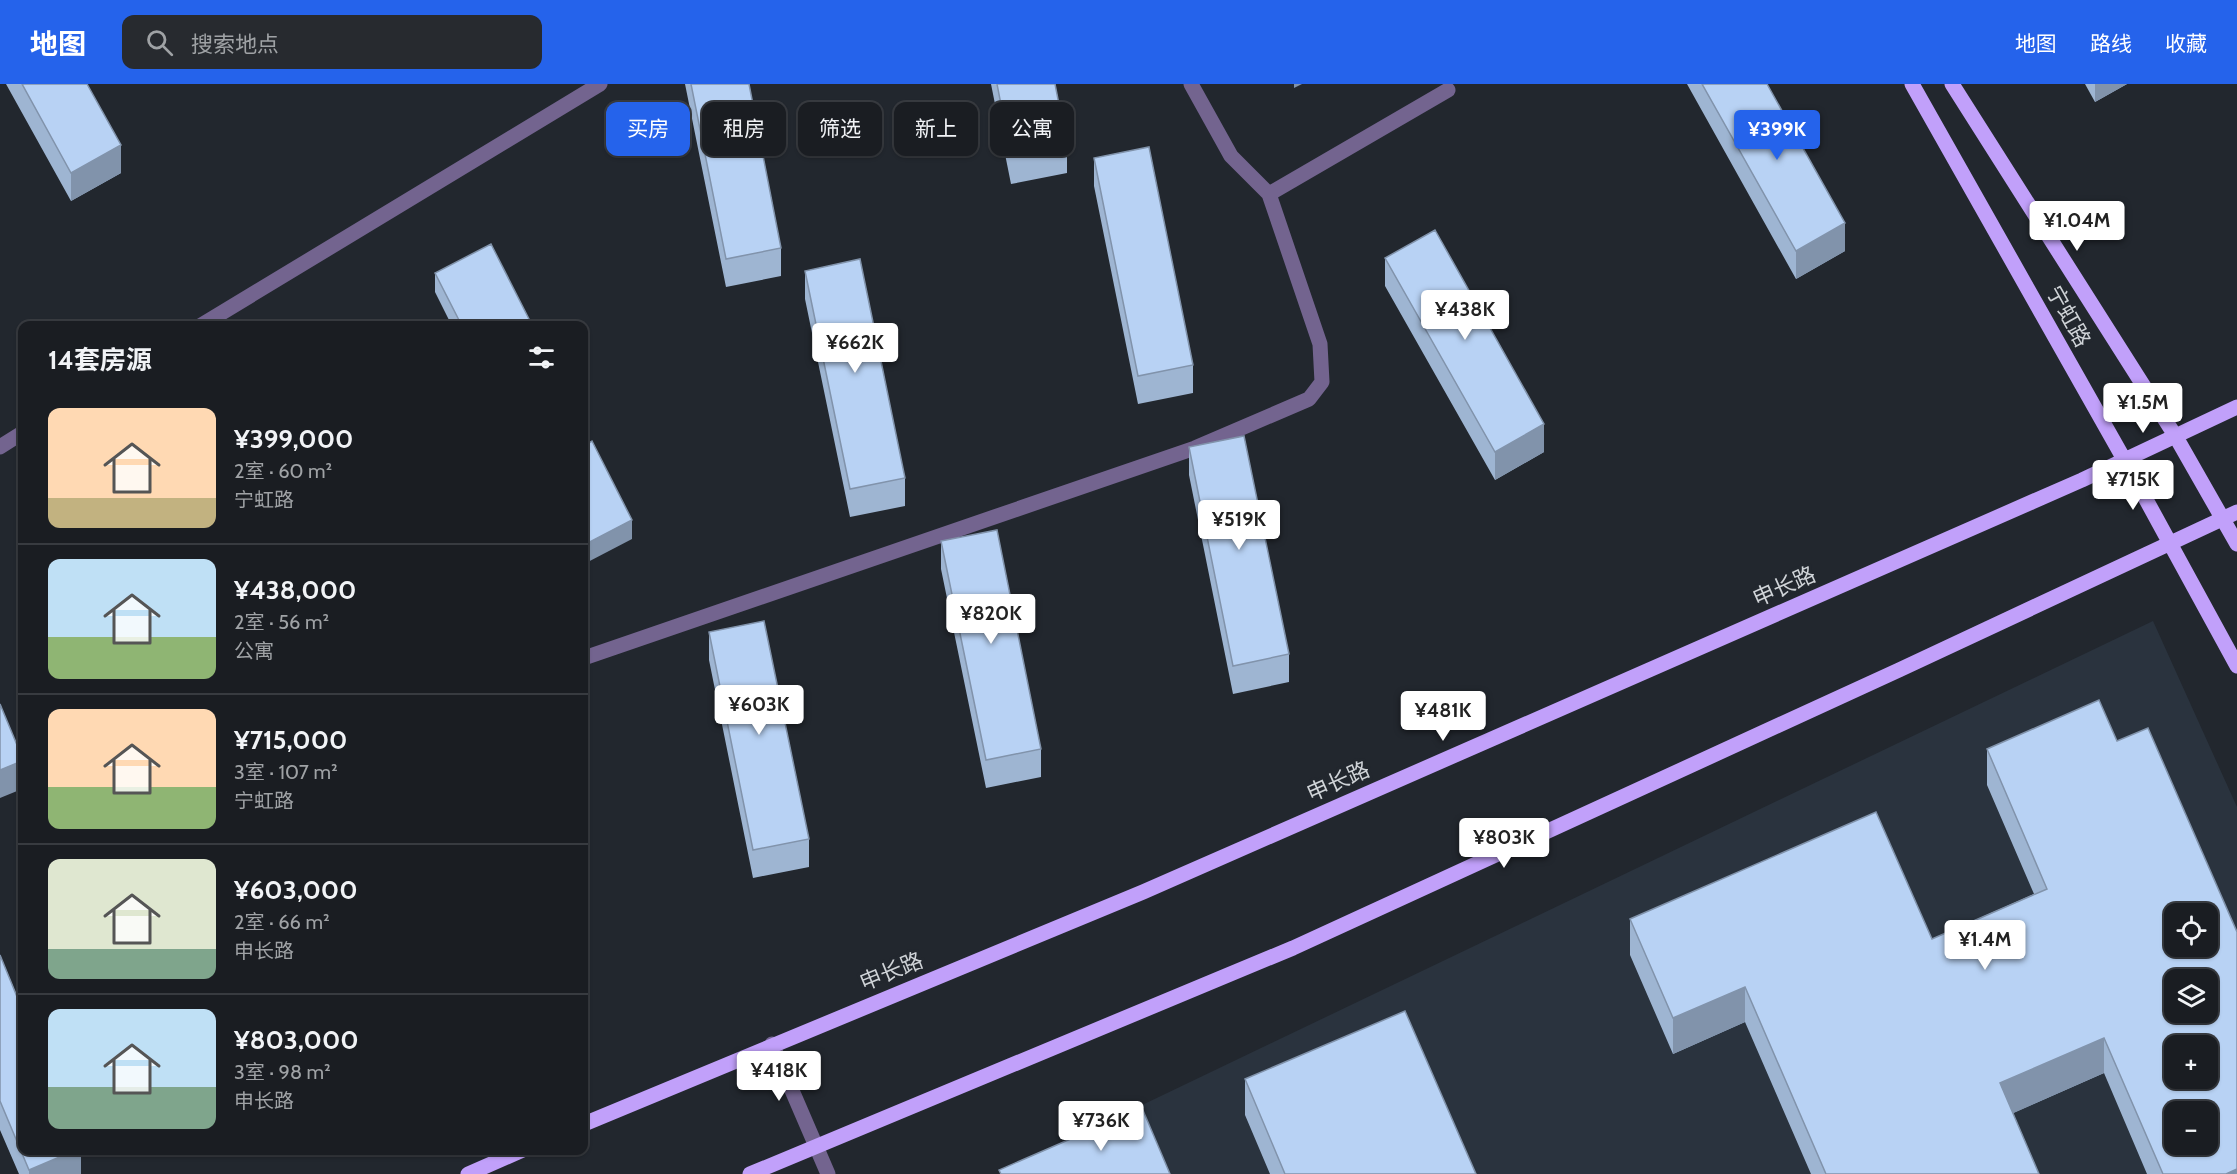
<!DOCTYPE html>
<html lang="zh">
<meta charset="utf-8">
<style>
body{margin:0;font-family:Cabin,"Noto Sans SC",sans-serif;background:#272a2f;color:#f1f3f6;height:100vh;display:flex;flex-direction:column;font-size:22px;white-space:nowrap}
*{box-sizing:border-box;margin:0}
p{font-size:20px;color:#9fa2a5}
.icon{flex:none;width:33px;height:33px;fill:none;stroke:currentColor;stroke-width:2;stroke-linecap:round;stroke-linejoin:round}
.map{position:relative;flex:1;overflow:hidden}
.panel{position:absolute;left:18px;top:237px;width:570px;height:834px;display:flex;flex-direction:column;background:#1a1d22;border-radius:12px;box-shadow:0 2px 4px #0004,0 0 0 2px #383b40}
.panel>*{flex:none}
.top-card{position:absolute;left:606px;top:18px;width:570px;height:54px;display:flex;gap:12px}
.tools{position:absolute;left:2164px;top:819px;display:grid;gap:12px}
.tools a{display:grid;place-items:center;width:54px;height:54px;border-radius:12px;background:#1a1d22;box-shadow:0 2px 4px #0004,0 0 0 2px #383b40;font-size:30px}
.price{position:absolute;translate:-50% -51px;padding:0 14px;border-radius:6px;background:#fff;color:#222;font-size:20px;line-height:39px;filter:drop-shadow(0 2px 3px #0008)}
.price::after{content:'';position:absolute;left:50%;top:36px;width:18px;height:14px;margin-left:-9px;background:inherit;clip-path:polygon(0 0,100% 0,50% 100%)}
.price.active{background:#2563eb;color:#fff}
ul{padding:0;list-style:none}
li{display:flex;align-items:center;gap:18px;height:150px;padding:0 30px}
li+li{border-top:2px solid #383b40}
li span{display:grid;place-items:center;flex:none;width:168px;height:120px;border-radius:12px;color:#555}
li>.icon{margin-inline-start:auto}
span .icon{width:72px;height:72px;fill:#fffc;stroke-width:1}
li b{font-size:26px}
h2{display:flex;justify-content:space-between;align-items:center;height:72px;padding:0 30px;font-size:26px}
.pill{padding:0 21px;border-radius:12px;background:#1a1d22;box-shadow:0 2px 4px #0004,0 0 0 2px #383b40;font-size:21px;line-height:54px}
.pill.active{background:#2563eb;color:#fff}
header{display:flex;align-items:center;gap:36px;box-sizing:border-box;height:84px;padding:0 30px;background:#2563eb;color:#fff}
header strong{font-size:28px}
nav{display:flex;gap:33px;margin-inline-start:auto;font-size:21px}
.search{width:420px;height:54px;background:#272a2f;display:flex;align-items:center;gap:15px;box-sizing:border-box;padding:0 21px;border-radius:12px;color:#9fa2a5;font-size:22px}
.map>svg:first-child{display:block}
</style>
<header>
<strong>地图</strong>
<div class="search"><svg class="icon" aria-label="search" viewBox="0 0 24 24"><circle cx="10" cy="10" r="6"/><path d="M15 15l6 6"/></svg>搜索地点</div>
<nav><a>地图</a><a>路线</a><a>收藏</a></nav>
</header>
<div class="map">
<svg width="2237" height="1090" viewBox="0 0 2237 1090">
<rect width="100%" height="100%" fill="#22272e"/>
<!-- built -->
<path fill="#2a333e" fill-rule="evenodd" d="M 2153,537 L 2237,723 L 2237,1090 L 998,1090 ZM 2175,830 L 2208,830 L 2208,862 L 2175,862 ZM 2175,896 L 2208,896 L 2208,928 L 2175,928 ZM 2175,962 L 2208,962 L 2208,994 L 2175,994 ZM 2175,1028 L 2208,1028 L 2208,1060 L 2175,1060 Z"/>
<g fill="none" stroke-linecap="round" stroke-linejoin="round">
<!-- minor -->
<path stroke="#73648f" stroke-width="15" d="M 1269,110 L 1448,6
M 200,242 L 600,0
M 0,363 L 22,349
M 584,574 L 1195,364 L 1309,315 L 1322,298 L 1320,260 L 1269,110 L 1231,72 L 1191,0
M 772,960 L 828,1090"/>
<!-- major -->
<path stroke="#c1a0fa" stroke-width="15" d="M 1912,0 L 2125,377 L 2237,582
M 1952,0 L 2176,353 L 2237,460
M 584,1040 L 1143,808 L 2082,396 L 2237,323
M 468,1090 L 523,1066
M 750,1090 L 1293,864 L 1899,586 L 2237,428"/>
</g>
<!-- wall -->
<path fill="#9eb5d2" d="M 6,0 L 87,0 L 121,89 L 71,117 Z
M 685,0 L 749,0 L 781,164 L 781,192 L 726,203 Z
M 991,0 L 1055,0 L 1067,61 L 1067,89 L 1011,100 Z
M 1687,0 L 1767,0 L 1845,167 L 1796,195 Z
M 2085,0 L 2127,0 L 2095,18 Z
M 1094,74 L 1193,281 L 1193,309 L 1138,320 L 1094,102 Z
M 1385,174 L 1544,368 L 1495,396 L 1385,202 Z
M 805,187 L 905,394 L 905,422 L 850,433 L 805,215 Z
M 435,189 L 531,242 L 452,242 L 435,208 Z
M 1189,363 L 1289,570 L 1289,598 L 1233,610 L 1189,391 Z
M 941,457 L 1041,665 L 1041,693 L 986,704 L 941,485 Z
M 709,548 L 809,755 L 809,783 L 753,794 L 709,576 Z
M 1987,665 L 2237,1090 L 2147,1090 L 2104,989 L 2013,1029 L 2039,1090 L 1811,1090 L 1745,938 L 1673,970 L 1630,871 L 1630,835 L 1932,855 L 2034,810 L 1987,701 Z
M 0,871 L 81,1066 L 81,1090 L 19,1090 L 0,1046 Z
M 1245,995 L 1476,1090 L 1270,1090 L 1245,1031 Z"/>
<!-- shaded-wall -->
<path fill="#8193ab" d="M 1294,0 L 1302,0 L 1294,4 Z
M 2095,0 L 2127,0 L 2095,18 Z
M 121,61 L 121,89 L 71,117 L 71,89 Z
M 1845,139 L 1845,167 L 1796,195 L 1796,167 Z
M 1544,340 L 1544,368 L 1495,396 L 1495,368 Z
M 632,436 L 632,455 L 584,480 L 584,461 Z
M 22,677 L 22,705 L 0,714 L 0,686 Z
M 1745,903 L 1745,938 L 1673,970 L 1673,934 Z
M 2104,954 L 2104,989 L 2000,1035 L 2000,999 Z
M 76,1066 L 81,1066 L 81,1090 L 29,1090 L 29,1086 Z
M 2237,1085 L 2237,1090 L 2226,1090 Z"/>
<!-- building -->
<path fill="#b8d2f4" stroke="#8193ab" stroke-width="1.5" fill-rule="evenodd" d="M 22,0 L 87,0 L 121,61 L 71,89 Z
M 691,0 L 749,0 L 781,164 L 726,175 Z
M 997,0 L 1055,0 L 1067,61 L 1011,72 Z
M 1702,0 L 1767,0 L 1845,139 L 1796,167 Z
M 1149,63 L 1193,281 L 1138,292 L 1094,74 Z
M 1435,146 L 1544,340 L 1495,368 L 1385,174 Z
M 491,160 L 531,239 L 526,242 L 462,242 L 435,189 Z
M 860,175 L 905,394 L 850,405 L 805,187 Z
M 1244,352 L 1289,570 L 1233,582 L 1189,363 Z
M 592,357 L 632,436 L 584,461 L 584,362 Z
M 997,446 L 1041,665 L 986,676 L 941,457 Z
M 764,537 L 809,755 L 753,766 L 709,548 Z
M 2099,616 L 2117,657 L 2148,644 L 2237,848 L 2237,1085 L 2226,1090 L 2163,1090 L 2104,954 L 2000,999 L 2039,1090 L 1826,1090 L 1745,903 L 1673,934 L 1630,835 L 1876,728 L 1932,855 L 2047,805 L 1987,665 ZM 2175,830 L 2208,830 L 2208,862 L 2175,862 ZM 2175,896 L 2208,896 L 2208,928 L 2175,928 ZM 2175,962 L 2208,962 L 2208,994 L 2175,994 ZM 2175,1028 L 2208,1028 L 2208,1060 L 2175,1060 Z
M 0,620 L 22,673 L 22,677 L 0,686 Z
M 0,871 L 22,925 L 22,1066 L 76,1066 L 29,1086 L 0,1017 Z
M 1405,927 L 1476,1090 L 1285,1090 L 1245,995 Z
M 1142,1024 L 1170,1090 L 1001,1090 L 999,1086 Z"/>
<g text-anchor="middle" stroke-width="6" stroke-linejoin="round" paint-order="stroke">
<!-- street labels -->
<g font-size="22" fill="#cfd3d7" stroke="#22272e">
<text transform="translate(2069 232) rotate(61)" y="8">宁虹路</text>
<text transform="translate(1784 502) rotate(-24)" y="8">申长路</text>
<text transform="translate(1338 697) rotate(-24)" y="8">申长路</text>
<text transform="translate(891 887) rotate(-22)" y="8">申长路</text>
</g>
</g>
</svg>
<div class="tools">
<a><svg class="icon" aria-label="locate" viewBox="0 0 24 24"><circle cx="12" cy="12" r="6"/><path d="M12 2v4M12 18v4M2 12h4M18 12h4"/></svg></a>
<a><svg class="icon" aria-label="layers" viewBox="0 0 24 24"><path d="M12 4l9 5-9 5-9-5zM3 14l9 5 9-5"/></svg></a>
<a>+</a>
<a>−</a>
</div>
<b class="price active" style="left:1777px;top:77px">¥399K</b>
<b class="price" style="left:2077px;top:168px">¥1.04M</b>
<b class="price" style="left:1465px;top:257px">¥438K</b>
<b class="price" style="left:855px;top:290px">¥662K</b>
<b class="price" style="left:2143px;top:350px">¥1.5M</b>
<b class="price" style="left:2133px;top:427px">¥715K</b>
<b class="price" style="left:1239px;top:467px">¥519K</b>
<b class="price" style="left:991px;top:561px">¥820K</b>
<b class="price" style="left:759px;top:652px">¥603K</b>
<b class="price" style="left:1443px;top:658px">¥481K</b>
<b class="price" style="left:1504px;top:785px">¥803K</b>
<b class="price" style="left:1985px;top:887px">¥1.4M</b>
<b class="price" style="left:779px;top:1018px">¥418K</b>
<b class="price" style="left:1101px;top:1068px">¥736K</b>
<div class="top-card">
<a class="pill active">买房</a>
<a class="pill">租房</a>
<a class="pill">筛选</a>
<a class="pill">新上</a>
<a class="pill">公寓</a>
</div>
<section class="panel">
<h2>14套房源<svg class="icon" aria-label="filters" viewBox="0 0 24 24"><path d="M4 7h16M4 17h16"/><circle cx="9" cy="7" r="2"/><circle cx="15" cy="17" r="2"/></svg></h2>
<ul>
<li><span style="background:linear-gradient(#ffd9b3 75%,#c2b280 0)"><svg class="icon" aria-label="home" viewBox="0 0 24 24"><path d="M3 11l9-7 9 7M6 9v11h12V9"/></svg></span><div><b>¥399,000</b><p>2室 · 60 m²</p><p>宁虹路</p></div></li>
<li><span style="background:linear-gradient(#bfe0f5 65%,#8fb573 0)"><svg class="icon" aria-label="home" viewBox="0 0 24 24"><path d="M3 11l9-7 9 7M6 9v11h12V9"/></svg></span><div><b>¥438,000</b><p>2室 · 56 m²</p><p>公寓</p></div></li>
<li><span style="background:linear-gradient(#ffd9b3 65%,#8fb573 0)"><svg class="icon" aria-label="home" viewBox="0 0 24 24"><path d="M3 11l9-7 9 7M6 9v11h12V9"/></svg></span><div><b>¥715,000</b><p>3室 · 107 m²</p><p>宁虹路</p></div></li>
<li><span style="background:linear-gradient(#dfe7d0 75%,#7fa58c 0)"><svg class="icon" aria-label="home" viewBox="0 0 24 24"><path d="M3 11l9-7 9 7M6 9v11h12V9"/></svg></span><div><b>¥603,000</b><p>2室 · 66 m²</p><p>申长路</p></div></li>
<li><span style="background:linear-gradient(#bfe0f5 65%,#7fa58c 0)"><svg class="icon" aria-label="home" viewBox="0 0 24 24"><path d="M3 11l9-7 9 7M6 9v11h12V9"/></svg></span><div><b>¥803,000</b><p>3室 · 98 m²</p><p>申长路</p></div></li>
</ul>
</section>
</div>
